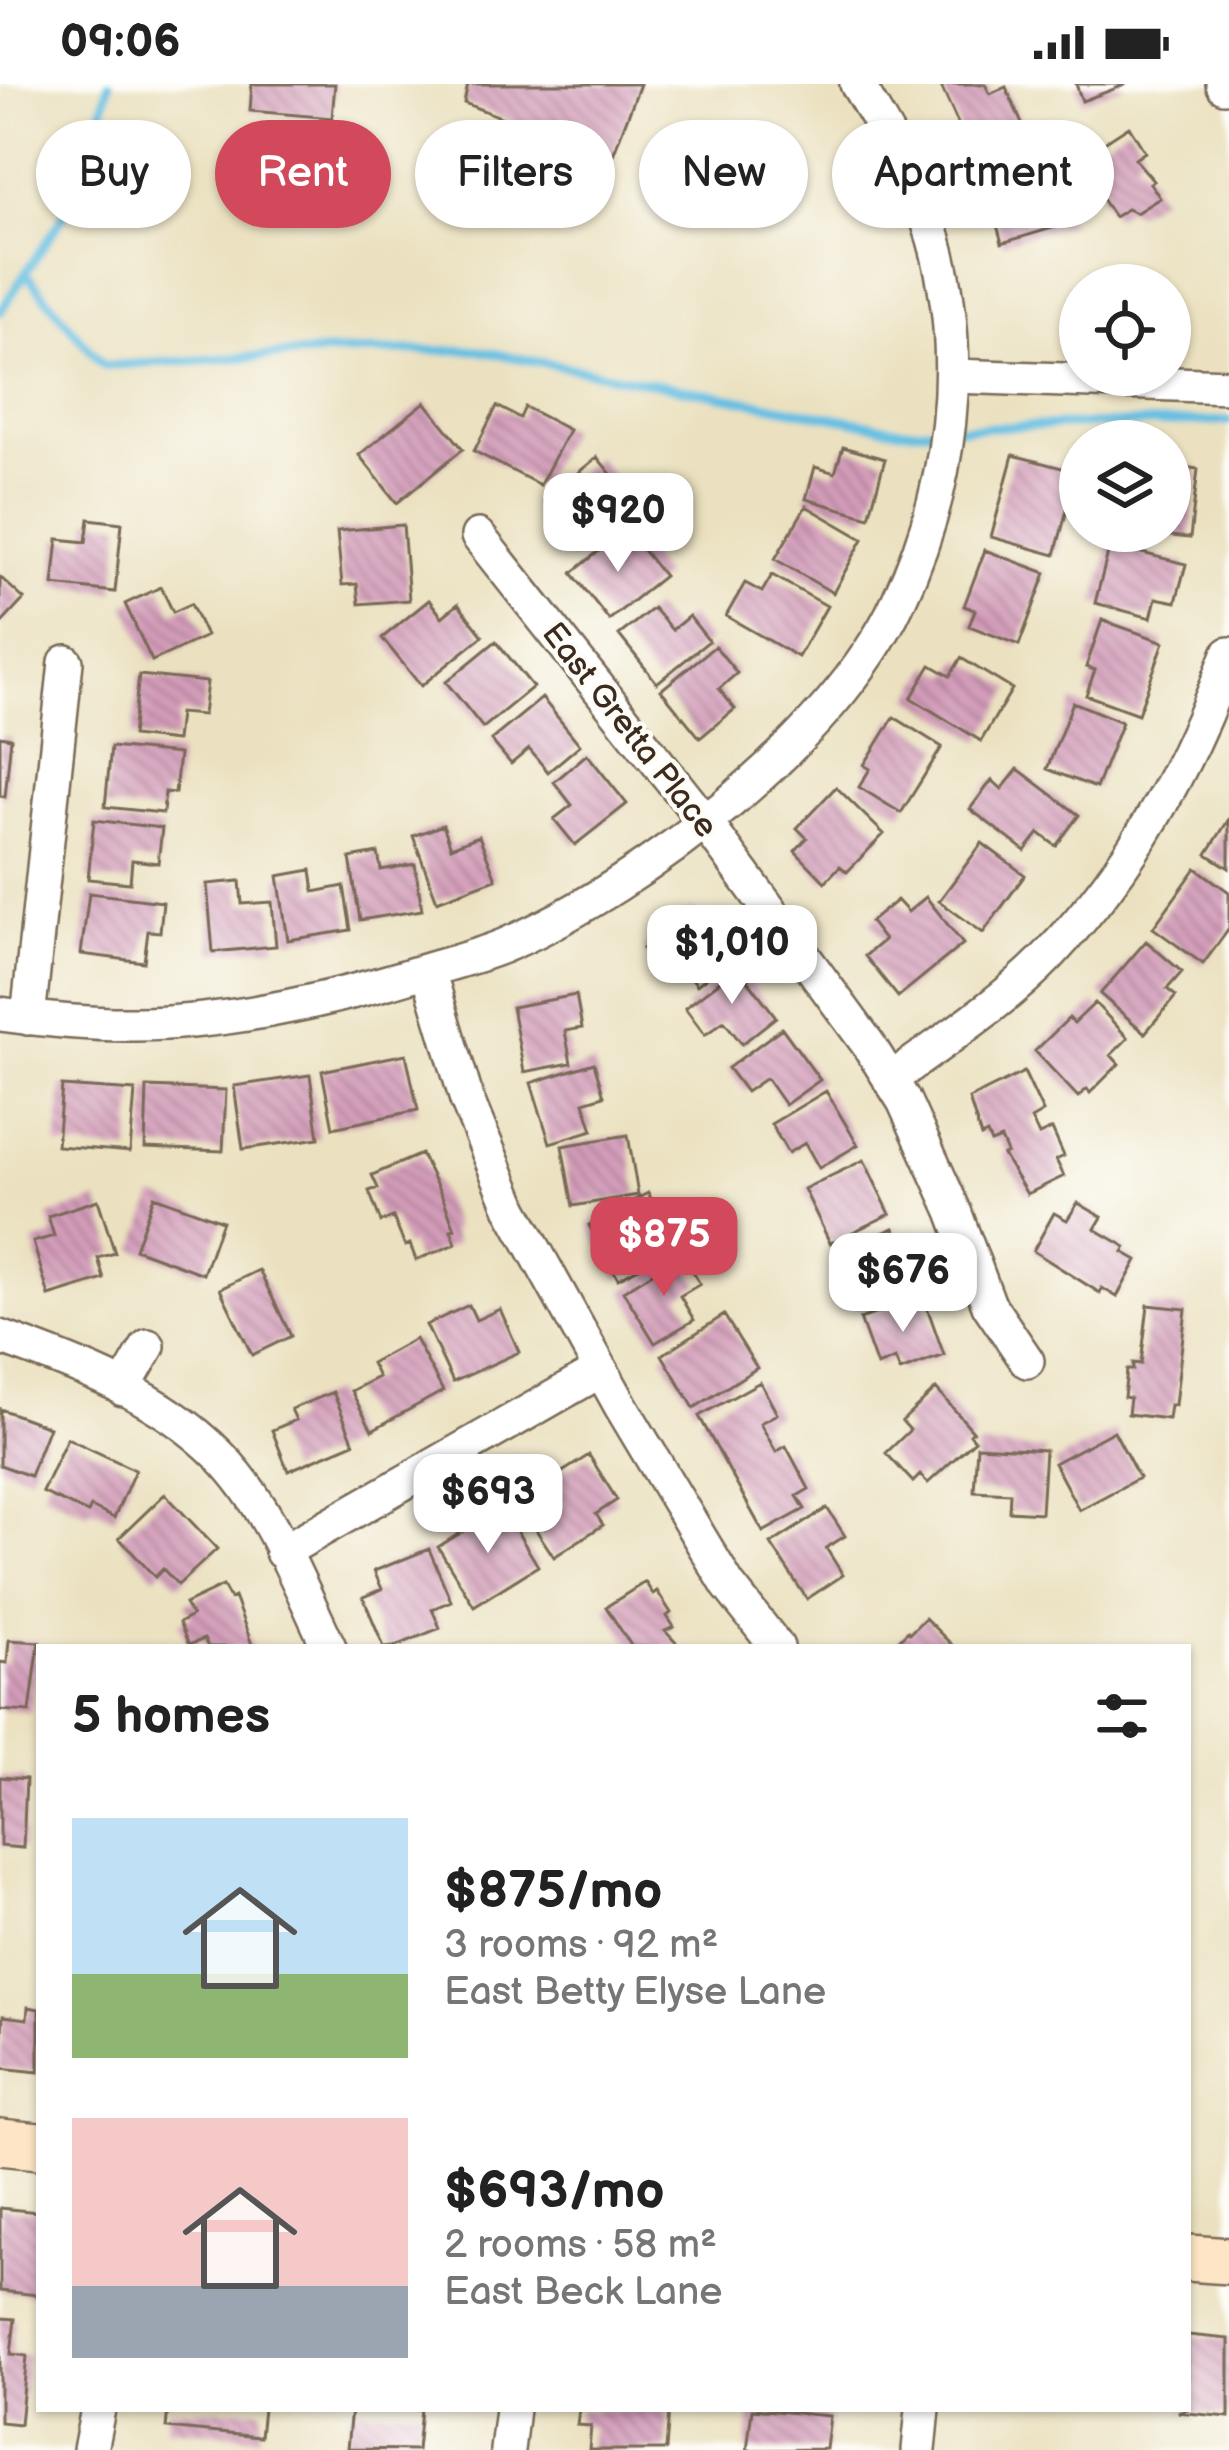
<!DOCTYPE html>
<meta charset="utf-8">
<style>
body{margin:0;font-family:"Balsamiq Sans",sans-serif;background:#f2f2f2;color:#222;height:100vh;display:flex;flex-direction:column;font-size:45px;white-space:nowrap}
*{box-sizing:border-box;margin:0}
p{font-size:39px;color:#767676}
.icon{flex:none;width:66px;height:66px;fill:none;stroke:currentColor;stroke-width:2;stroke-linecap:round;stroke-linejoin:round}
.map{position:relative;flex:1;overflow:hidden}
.sheet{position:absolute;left:36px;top:1560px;width:1155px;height:768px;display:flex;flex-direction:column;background:#fff;border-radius:0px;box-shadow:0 3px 9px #0004}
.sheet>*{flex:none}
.hud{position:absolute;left:36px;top:36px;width:1158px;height:108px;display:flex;gap:24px}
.controls{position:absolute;left:1059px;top:180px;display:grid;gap:24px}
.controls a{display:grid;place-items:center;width:132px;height:132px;border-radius:50%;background:#fff;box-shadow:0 3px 9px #0004;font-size:60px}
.price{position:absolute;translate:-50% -102px;padding:0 27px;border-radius:24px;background:#fff;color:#222;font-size:39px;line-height:78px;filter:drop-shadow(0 3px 6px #0008)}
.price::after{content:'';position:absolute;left:50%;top:72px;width:36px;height:27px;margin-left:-18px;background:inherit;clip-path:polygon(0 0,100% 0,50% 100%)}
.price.on{background:#d1495b;color:#fff}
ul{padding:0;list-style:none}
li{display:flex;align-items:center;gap:36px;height:300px;padding:0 36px}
li span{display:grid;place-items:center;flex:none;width:336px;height:240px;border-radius:0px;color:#555}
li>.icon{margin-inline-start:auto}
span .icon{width:144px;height:144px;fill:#fffc;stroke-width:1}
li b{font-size:51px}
h2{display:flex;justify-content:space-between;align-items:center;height:144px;padding:0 36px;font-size:51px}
.pill{padding:0 42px;border-radius:54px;background:#fff;box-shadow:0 3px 9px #0004;font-size:42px;line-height:108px}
.pill.on{background:#d1495b;color:#fff}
.status{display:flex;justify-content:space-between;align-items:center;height:84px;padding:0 60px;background:#fff;direction:ltr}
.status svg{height:33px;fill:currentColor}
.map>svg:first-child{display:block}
</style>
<div class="status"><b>09:06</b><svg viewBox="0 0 49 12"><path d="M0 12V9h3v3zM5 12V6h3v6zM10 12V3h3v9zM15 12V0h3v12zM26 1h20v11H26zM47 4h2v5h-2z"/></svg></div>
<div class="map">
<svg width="1229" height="2366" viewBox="0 0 1229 2366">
<defs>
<pattern id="building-back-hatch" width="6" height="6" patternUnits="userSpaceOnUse" patternTransform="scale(3)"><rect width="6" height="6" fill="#d39cb9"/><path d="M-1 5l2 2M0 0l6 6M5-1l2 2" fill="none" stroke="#ac7f96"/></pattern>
</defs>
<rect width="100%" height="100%" fill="#fdfcf7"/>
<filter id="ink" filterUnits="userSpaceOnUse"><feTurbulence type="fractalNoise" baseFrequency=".00833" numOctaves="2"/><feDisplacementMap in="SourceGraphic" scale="24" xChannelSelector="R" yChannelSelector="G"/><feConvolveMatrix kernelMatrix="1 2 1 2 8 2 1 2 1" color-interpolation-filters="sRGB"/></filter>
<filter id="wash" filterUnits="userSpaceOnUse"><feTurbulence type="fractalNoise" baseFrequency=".004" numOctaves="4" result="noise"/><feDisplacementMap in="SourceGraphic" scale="48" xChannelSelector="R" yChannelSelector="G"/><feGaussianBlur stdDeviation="2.7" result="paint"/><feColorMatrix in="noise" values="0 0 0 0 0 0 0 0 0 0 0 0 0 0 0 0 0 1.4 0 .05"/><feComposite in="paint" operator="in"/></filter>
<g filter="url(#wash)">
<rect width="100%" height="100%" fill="#ebe1c0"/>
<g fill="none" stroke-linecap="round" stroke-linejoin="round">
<!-- stream -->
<path stroke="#65bfe2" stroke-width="9" d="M 26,189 L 103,282 L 329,268 L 476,266 L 901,346 L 940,345
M 0,228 L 84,100 L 109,0
M 957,344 L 1229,337"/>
</g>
<g id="blocks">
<!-- building -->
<path fill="url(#building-back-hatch)" d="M 252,0 L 335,0 L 332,34 L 250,27 Z
M 468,0 L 640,0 L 611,76 L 464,19 Z
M 945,0 L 985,0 L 990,10 L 1006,3 L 1022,40 L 969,64 L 941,2 Z
M 1076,0 L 1125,0 L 1125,1 L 1082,17 Z
M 1129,42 L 1145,68 L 1135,75 L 1154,97 L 1150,99 L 1160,114 L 1136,129 L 1127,125 L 1114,133 L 1098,109 L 1106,104 L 1101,97 L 1105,94 L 1102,88 L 1097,91 L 1090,81 L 1095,78 L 1089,68 Z
M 1029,70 L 1037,96 L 1054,91 L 1069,139 L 1002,159 L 981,84 Z
M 425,318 L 463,365 L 397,419 L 359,371 Z
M 497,322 L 520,334 L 525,323 L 569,346 L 540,401 L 474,367 Z
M 843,363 L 885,375 L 869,433 L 806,415 L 815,383 L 835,389 Z
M 1013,371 L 1077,388 L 1055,471 L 991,453 Z
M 597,373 L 621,402 L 605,416 L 620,435 L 582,465 L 544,417 Z
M 1170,381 L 1198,385 L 1190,454 L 1154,450 L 1170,447 Z
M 806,422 L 863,455 L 833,509 L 775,475 Z
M 89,435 L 122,439 L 115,508 L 53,501 L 58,455 L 86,458 Z
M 403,441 L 409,516 L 359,520 L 357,500 L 342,501 L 337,447 Z
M 626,445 L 664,492 L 609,536 L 572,489 Z
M 1110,461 L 1186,480 L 1176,518 L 1156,514 L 1151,534 L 1095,519 Z
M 985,466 L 1046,489 L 1019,561 L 969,542 L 975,526 L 964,522 Z
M 772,491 L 827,522 L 798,573 L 726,532 L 745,499 L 762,508 Z
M 0,493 L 24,515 L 0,541 Z
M 161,503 L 173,528 L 191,520 L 206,552 L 152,577 L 125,520 Z
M 429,516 L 442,533 L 458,520 L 483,552 L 421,602 L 382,554 Z
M 653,524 L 672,546 L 689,532 L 709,557 L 657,599 L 619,551 Z
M 1102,536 L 1164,558 L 1138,630 L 1086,611 L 1095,586 L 1086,583 Z
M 496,557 L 533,603 L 483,644 L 446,598 Z
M 715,562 L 737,589 L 719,605 L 735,625 L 700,654 L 661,606 Z
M 961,574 L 1012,605 L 981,657 L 911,614 L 931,581 L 950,592 Z
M 139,591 L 207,598 L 203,631 L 179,629 L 176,657 L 132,652 Z
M 542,614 L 580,661 L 548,688 L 529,665 L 511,680 L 491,656 Z
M 1073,618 L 1122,638 L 1096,704 L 1047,685 Z
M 894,633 L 942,663 L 901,729 L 859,703 L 870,685 L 864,681 Z
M 0,652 L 11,654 L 5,713 L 0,712 Z
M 111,663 L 179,670 L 175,709 L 165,708 L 163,729 L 105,723 Z
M 587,670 L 627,720 L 575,761 L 554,735 L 572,721 L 554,698 Z
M 1018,685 L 1079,731 L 1056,762 L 1039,749 L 1025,767 L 970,725 L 992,696 L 1002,705 Z
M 836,703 L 884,750 L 847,788 L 840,782 L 825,798 L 795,767 L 807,754 L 797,744 Z
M 1229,735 L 1229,784 L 1207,770 Z
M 94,736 L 162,744 L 158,779 L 132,776 L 130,799 L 88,795 Z
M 443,741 L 451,763 L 479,752 L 496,795 L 437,817 L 413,752 Z
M 982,759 L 1025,791 L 983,849 L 939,817 Z
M 378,769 L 381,786 L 415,780 L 422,826 L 360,836 L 350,774 Z
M 1196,784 L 1229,808 L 1229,845 L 1203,880 L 1153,844 Z
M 311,786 L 314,808 L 344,802 L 351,846 L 288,856 L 278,792 Z
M 240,797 L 242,820 L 272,818 L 276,862 L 213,868 L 207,800 Z
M 89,809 L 163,818 L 160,848 L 148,847 L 144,878 L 81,870 Z
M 926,813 L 963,860 L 898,913 L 865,872 L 884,856 L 870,838 L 897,816 L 908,828 Z
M 692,825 L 731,874 L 697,901 L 679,878 L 663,891 L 643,865 Z
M 1146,857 L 1182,888 L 1167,905 L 1176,912 L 1145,949 L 1100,910 Z
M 738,883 L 776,933 L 742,960 L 724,937 L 705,951 L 685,924 Z
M 576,911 L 582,944 L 565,947 L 571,979 L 524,988 L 512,923 Z
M 1095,919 L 1128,954 L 1111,971 L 1119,980 L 1090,1009 L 1087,1005 L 1078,1013 L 1035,967 L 1069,934 L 1074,939 Z
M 782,944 L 820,996 L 785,1021 L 766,994 L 746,1008 L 728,984 Z
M 406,970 L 418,1026 L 333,1044 L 322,987 Z
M 594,979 L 604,1012 L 584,1018 L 593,1046 L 550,1059 L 531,999 Z
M 1024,988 L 1043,1028 L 1031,1035 L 1039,1051 L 1052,1045 L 1064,1072 L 1056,1076 L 1064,1092 L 1027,1110 L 1003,1071 L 1007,1069 L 1001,1055 L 991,1059 L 987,1050 L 981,1053 L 969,1015 Z
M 310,991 L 319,1054 L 243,1065 L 234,1002 Z
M 62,1002 L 135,1007 L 130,1068 L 57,1062 Z
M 147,1003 L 226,1006 L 223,1067 L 145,1064 Z
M 826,1007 L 858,1061 L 819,1084 L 805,1059 L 788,1069 L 771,1040 Z
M 628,1051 L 638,1111 L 573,1122 L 562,1062 Z
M 421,1070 L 443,1114 L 455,1145 L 451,1146 L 456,1160 L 416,1176 L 410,1160 L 405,1162 L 393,1133 L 381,1138 L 369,1107 L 378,1104 L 372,1091 Z
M 864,1076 L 890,1130 L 830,1159 L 804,1105 Z
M 648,1109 L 665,1140 L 644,1151 L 657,1174 L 618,1195 L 589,1141 Z
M 154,1112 L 222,1137 L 203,1190 L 135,1165 Z
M 98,1116 L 115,1169 L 98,1174 L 104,1195 L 49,1212 L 33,1158 L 54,1152 L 48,1132 Z
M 1078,1119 L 1102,1133 L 1095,1145 L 1126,1163 L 1123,1168 L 1137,1176 L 1117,1213 L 1102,1204 L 1100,1209 L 1033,1167 L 1054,1129 L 1067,1136 Z
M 894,1144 L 919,1200 L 858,1226 L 834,1170 Z
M 682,1171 L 700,1200 L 680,1212 L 694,1236 L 655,1259 L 623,1207 Z
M 259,1186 L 291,1252 L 252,1271 L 220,1205 Z
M 923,1212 L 944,1271 L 900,1287 L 895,1275 L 877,1282 L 860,1235 Z
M 469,1221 L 476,1236 L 500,1225 L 519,1268 L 453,1298 L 426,1241 Z
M 1148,1221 L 1186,1225 L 1175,1321 L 1170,1321 L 1168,1335 L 1128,1330 L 1130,1314 L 1124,1313 L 1127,1286 L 1133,1286 L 1133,1279 L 1141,1280 Z
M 724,1231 L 757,1284 L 694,1324 L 662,1271 Z
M 415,1255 L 443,1307 L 372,1346 L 351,1307 L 378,1293 L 371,1279 Z
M 760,1298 L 777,1330 L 760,1339 L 776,1368 L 786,1362 L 809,1405 L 797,1412 L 805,1425 L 763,1448 L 699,1332 Z
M 936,1305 L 973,1347 L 970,1350 L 975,1356 L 928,1399 L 920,1391 L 913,1398 L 886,1369 L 910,1346 L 902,1337 Z
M 333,1308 L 354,1359 L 288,1387 L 272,1346 L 296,1336 L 291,1325 Z
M 0,1325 L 49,1343 L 30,1392 L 0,1381 Z
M 1114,1347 L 1139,1394 L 1079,1426 L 1054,1379 Z
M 67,1354 L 135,1386 L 114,1434 L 91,1423 L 88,1429 L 42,1408 Z
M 977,1362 L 1045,1366 L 1041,1429 L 1009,1427 L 1010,1409 L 974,1407 Z
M 589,1371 L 617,1416 L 596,1430 L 603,1441 L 554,1473 L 517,1417 Z
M 165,1410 L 217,1465 L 178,1501 L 163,1485 L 155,1493 L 119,1454 Z
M 502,1423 L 538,1482 L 474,1522 L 438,1463 Z
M 827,1424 L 845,1452 L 826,1464 L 843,1491 L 807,1515 L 771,1460 Z
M 429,1465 L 451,1517 L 432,1525 L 440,1544 L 394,1563 L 384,1563 L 363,1513 L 382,1505 L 374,1487 Z
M 645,1498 L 653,1510 L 657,1507 L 671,1529 L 667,1532 L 674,1543 L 665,1547 L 680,1563 L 632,1563 L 606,1523 Z
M 223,1502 L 230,1515 L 234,1513 L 253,1563 L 208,1563 L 204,1555 L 189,1561 L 179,1539 L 192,1532 L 185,1520 Z
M 925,1534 L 954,1563 L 892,1563 L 908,1547 L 910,1549 Z
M 9,1556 L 39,1558 L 30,1628 L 0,1626 L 0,1578 L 7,1579 Z
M 0,1693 L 26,1695 L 23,1764 L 0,1762 Z
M 28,1923 L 39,1925 L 39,1988 L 0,1984 L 3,1932 L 27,1935 Z
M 0,2124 L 39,2128 L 38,2211 L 0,2207 Z
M 0,2234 L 15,2235 L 11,2270 L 27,2272 L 20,2340 L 0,2338 Z
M 1188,2251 L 1229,2255 L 1229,2333 L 1178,2328 L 1188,2325 Z
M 168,2325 L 263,2325 L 260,2353 L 166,2344 Z
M 351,2325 L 421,2325 L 417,2366 L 347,2365 Z
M 579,2325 L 669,2325 L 666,2366 L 589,2366 L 591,2342 L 577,2341 Z
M 752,2325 L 830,2332 L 826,2365 L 747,2366 Z"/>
</g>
</g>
<g filter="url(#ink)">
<use href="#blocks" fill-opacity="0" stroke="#796a57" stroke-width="3"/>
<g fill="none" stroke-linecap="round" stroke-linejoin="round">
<defs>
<path id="street" d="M 1223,0 L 1224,2
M 954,292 L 1229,302
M 478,452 L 705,738 L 868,960 L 904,1017 L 954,1127 L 989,1221 L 1027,1277
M 428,886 L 467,1016 L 512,1125 L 621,1322 L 728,1501 L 777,1563
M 0,930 C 45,936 90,941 136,940 C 231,939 331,916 421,888 C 450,879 481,872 508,860 C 643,801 835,654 898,518 C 951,406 968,274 934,155 C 918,100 886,48 857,0
M 28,934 L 66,578
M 890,996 C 943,957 1004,918 1050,870 C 1132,783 1188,683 1229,570
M 0,1253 C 76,1280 161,1312 219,1371 C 270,1422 298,1499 329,1563
M 123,1305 L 148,1262
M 282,1468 L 600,1287
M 90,2366 L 98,2325
M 507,2366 L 512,2325
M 919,2366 L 923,2325"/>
<path id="secondary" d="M 0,2058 L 39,2062
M 1188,2174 L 1229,2177"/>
</defs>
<!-- street casing -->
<use href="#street" stroke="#796a57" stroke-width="38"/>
<!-- secondary casing -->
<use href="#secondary" stroke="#796a57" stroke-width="50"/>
<!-- street -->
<use href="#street" stroke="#fff" stroke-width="33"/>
<!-- secondary -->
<use href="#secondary" stroke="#fde5c5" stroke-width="45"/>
</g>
</g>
<g text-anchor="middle" stroke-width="9" stroke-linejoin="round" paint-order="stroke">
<!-- street labels -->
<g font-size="33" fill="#3b2a1e" stroke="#fdfcf7">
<text transform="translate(631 645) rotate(52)" y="12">East Gretta Place</text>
</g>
</g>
</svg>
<div class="controls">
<a><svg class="icon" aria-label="locate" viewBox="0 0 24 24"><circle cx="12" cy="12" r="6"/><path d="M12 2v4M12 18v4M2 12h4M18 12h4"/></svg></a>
<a><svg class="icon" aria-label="layers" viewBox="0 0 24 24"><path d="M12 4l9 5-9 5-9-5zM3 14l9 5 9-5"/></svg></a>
</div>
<b class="price" style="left:618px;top:491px">$920</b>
<b class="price" style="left:732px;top:923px">$1,010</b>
<b class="price on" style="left:664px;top:1215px">$875</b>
<b class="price" style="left:903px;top:1251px">$676</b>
<b class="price" style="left:488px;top:1472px">$693</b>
<div class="hud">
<a class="pill">Buy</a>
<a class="pill on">Rent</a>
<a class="pill">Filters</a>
<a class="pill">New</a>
<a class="pill">Apartment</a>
</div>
<section class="sheet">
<h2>5 homes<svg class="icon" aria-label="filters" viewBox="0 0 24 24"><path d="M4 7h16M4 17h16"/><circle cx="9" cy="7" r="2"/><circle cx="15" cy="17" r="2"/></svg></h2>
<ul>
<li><span style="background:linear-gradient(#bfe0f5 65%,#8fb573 0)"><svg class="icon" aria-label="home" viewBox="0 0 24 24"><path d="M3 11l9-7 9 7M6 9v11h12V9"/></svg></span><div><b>$875/mo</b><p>3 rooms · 92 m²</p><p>East Betty Elyse Lane</p></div></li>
<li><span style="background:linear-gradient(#f6c9c9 70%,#9aa5b1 0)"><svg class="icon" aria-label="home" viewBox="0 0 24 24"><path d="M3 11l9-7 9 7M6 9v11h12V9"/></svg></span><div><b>$693/mo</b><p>2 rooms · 58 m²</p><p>East Beck Lane</p></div></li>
</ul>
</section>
</div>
